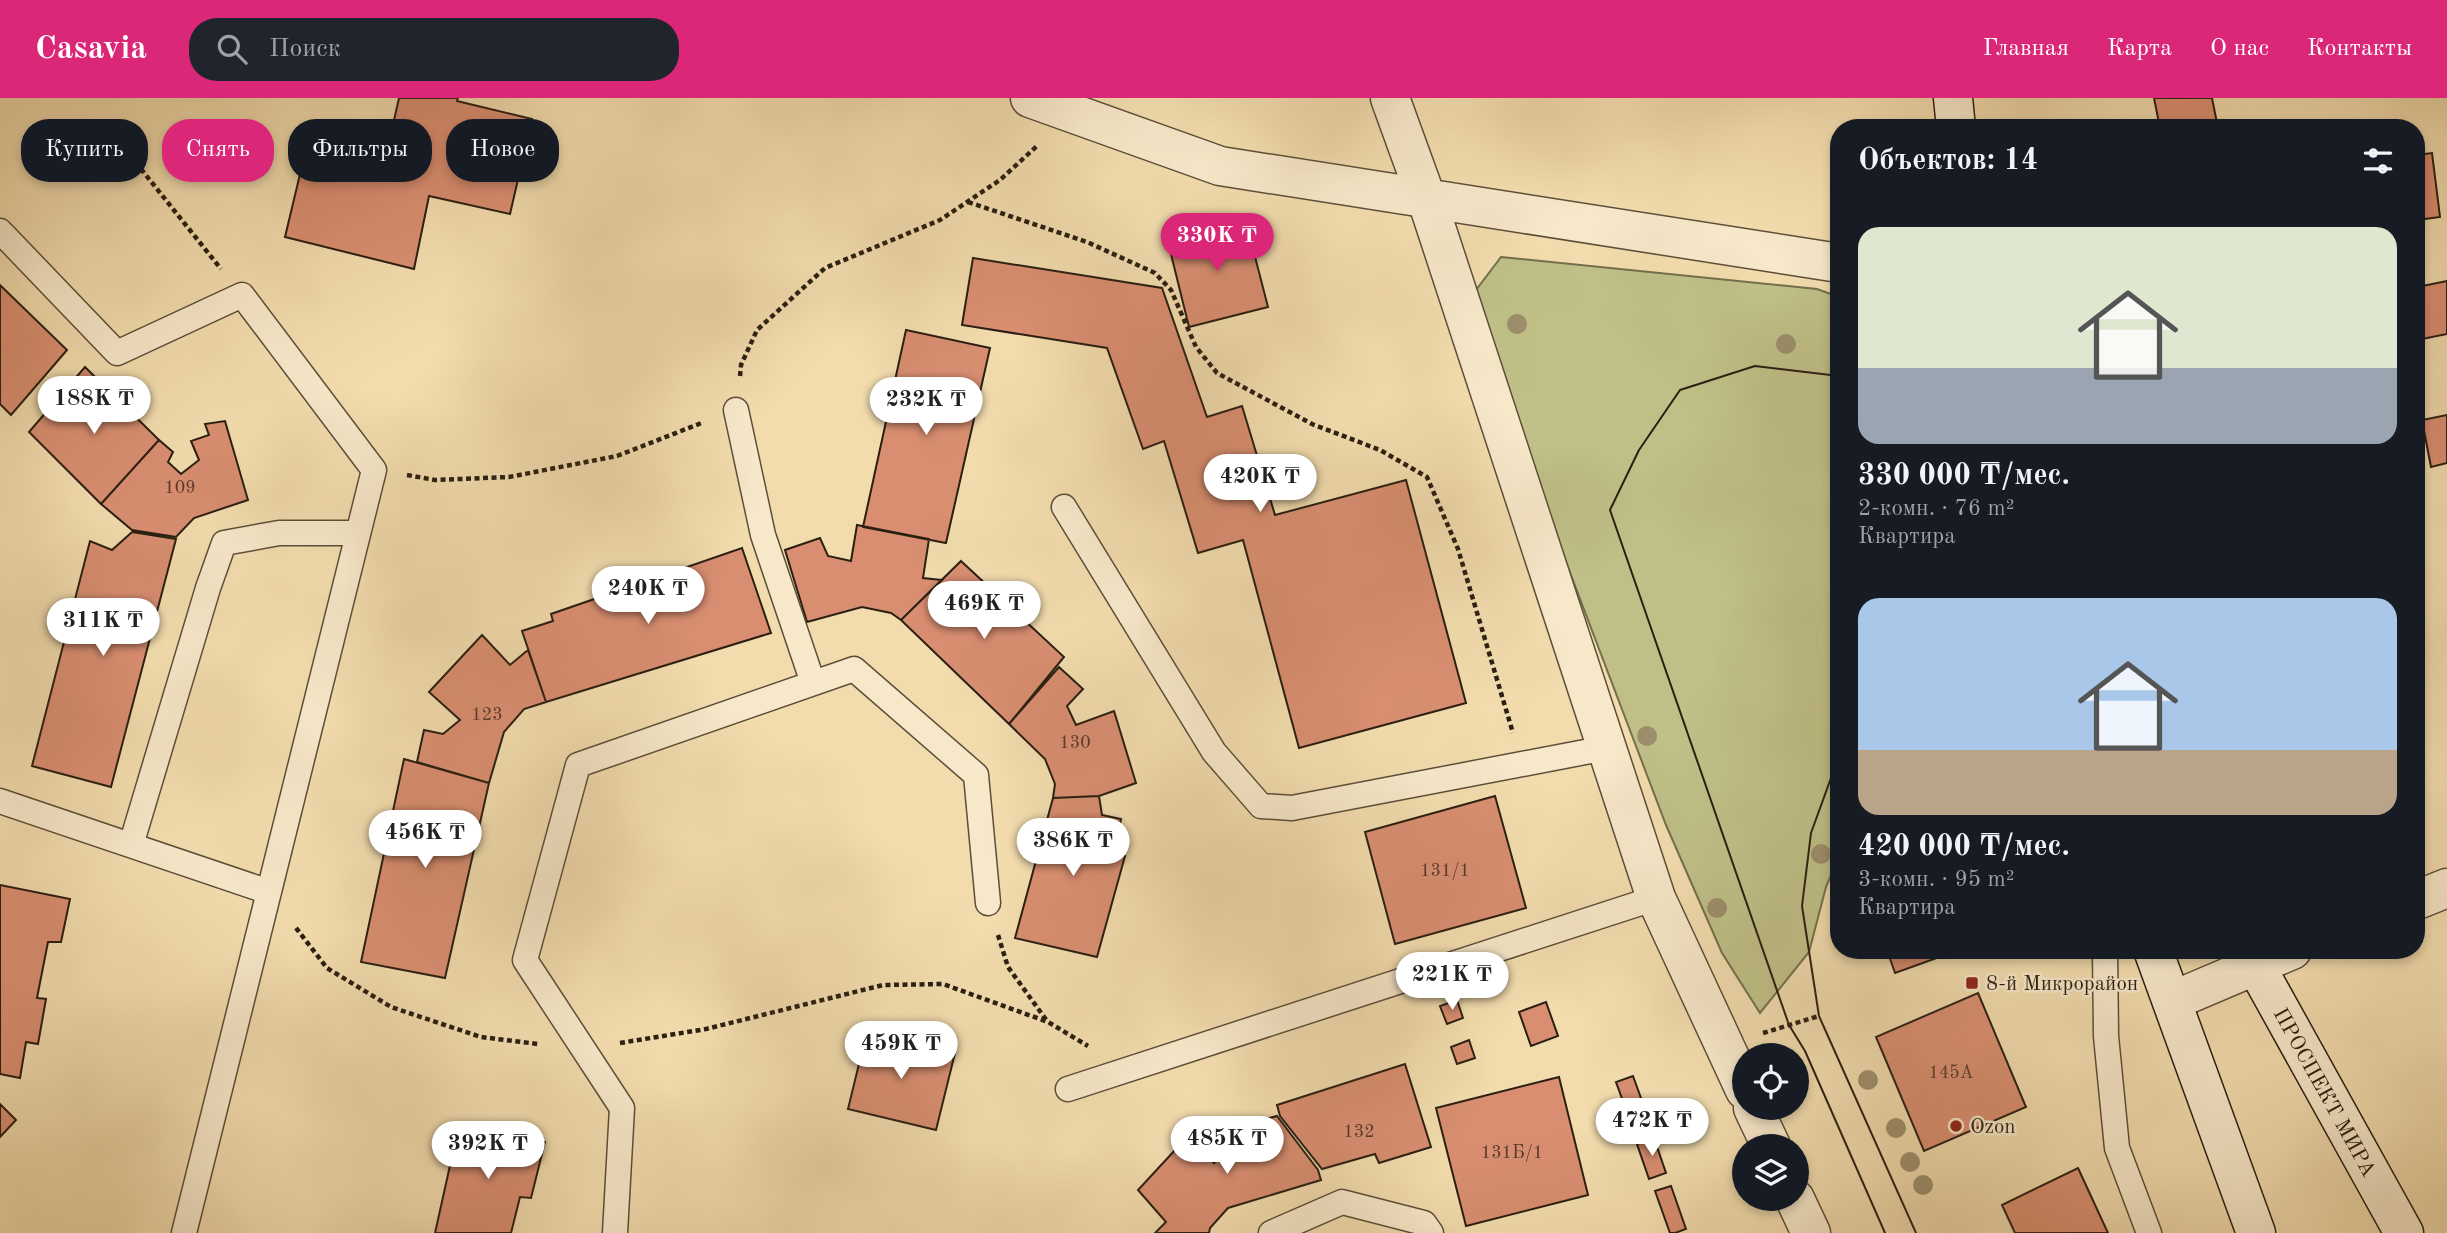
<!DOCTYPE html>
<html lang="ru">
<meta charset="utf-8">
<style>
body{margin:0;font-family:"Old Standard TT",serif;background:#20242c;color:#f1f3f6;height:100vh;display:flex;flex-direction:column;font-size:26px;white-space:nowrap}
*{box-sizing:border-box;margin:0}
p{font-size:23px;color:#9ea1a6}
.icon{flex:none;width:38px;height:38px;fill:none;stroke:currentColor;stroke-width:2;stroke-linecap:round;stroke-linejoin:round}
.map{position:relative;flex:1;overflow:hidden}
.details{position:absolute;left:1830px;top:21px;width:595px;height:840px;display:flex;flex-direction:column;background:#171b24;border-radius:28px;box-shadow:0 4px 10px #0003}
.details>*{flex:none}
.hud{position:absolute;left:21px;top:21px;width:665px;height:63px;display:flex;gap:14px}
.tools{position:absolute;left:1732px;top:945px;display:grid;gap:14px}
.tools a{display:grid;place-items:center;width:77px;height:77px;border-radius:50%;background:#171b24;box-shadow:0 4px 10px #0003;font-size:35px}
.price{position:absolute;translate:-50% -60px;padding:0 16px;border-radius:24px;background:#fff;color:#222;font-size:23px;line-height:46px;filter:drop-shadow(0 2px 4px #0008)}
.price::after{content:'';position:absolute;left:50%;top:42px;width:21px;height:16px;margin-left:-10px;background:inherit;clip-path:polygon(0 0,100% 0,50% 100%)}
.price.active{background:#db2777;color:#fff}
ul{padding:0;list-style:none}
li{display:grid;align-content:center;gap:14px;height:371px;padding:0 28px}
li span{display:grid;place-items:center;height:217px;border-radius:21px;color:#555}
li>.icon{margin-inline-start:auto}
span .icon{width:126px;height:126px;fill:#fffc;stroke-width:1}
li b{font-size:30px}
h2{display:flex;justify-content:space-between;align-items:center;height:84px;padding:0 28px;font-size:30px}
.chip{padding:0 24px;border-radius:28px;background:#171b24;box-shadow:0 4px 10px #0003;font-size:24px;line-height:63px}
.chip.active{background:#db2777;color:#fff}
header{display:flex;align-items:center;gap:42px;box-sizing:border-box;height:98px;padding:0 35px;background:#db2777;color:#fff}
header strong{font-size:33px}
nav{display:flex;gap:38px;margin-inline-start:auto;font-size:24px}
.search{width:490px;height:63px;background:#20242c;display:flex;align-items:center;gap:18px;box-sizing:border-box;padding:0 24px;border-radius:28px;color:#9ea1a6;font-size:26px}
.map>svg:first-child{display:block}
</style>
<header>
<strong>Casavia</strong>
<div class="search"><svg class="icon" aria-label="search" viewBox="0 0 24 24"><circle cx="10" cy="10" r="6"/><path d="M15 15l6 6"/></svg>Поиск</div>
<nav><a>Главная</a><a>Карта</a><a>О нас</a><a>Контакты</a></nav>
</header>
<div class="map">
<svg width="2447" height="1135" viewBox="0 0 2447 1135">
<rect width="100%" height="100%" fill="#f2dcae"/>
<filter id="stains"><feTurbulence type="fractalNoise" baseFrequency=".00286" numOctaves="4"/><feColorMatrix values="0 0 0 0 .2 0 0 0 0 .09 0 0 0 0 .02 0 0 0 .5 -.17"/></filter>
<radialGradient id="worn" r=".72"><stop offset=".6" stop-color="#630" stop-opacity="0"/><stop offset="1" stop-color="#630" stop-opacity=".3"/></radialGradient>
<!-- green -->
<path fill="#bfbf87" stroke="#746f4c" stroke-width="2" d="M 1501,159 L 1817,191 L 1839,199 L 1839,758 L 1826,789 L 1809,854 L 1760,915 L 1722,855 L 1666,727 L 1467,204 Z"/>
<!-- building -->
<path fill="#d98e71" stroke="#2a1f11" stroke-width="2" d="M 399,0 L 458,0 L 457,3 L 532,21 L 510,116 L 429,98 L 414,171 L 285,139 L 307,47 L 385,62 Z
M 2154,0 L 2212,0 L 2218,30 L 2160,30 Z
M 2432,55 L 2440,119 L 2417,122 L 2417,57 Z
M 1245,120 L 1268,209 L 1189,229 L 1167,140 Z
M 973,160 L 1162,190 L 1207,319 L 1242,308 L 1275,417 L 1406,382 L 1466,605 L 1299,650 L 1243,442 L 1198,455 L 1164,343 L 1143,351 L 1107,250 L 962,227 Z
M 2447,183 L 2447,236 L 2417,242 L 2417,189 Z
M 0,187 L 67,252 L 11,317 L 0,306 Z
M 906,232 L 990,250 L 946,445 L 863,429 Z
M 85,269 L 159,342 L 101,406 L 29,334 Z
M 2447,317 L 2447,365 L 2431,369 L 2422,322 Z
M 225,323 L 248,402 L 194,420 L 176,439 L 132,432 L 101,406 L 159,342 L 173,354 L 168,364 L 181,376 L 199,362 L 191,343 L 209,337 L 205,326 Z
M 857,427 L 929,441 L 923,480 L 942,482 L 901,522 L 891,515 L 862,509 L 807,524 L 785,452 L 820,440 L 828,458 L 851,463 Z
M 132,434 L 176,441 L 111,689 L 32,668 L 90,443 L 112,452 Z
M 742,450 L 771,535 L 546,604 L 522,533 L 553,523 L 551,516 Z
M 961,463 L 1064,559 L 1009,626 L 901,522 Z
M 482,537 L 510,567 L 528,552 L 546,604 L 524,611 L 504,634 L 489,685 L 417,664 L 424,632 L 443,636 L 460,622 L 429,594 Z
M 1059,569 L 1083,591 L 1067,608 L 1076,627 L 1114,613 L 1136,685 L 1099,698 L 1053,700 L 1055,686 L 1045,661 L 1009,626 Z
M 404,661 L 489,685 L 445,880 L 361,864 Z
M 1099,698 L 1102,717 L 1121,721 L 1114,756 L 1125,758 L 1097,859 L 1015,840 L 1053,700 Z
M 1495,698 L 1526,810 L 1395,846 L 1365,734 Z
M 0,787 L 70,801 L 61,844 L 48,844 L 37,900 L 46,901 L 38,946 L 26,944 L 20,980 L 0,976 Z
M 1887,852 L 1959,852 L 1895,875 Z
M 1978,895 L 2026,1009 L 1924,1053 L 1876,939 Z
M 1457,902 L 1463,920 L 1447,926 L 1440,908 Z
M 1546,904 L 1558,938 L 1531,948 L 1519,914 Z
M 867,933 L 955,955 L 936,1032 L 848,1011 Z
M 1469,942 L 1475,960 L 1457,966 L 1451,949 Z
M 1405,966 L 1431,1049 L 1379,1065 L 1375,1056 L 1322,1071 L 1280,1018 L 1277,1007 Z
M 1633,978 L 1650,1025 L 1633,1031 L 1616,984 Z
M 1559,979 L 1588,1097 L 1466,1128 L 1436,1010 Z
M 0,1006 L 16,1022 L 0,1039 Z
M 1277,1018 L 1318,1072 L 1321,1082 L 1228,1110 L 1210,1130 L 1209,1135 L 1155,1135 L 1166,1124 L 1138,1092 L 1188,1038 L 1214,1065 L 1229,1051 L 1224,1032 Z
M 459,1027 L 545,1044 L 531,1100 L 520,1099 L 511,1135 L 435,1135 Z
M 1654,1040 L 1666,1075 L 1649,1081 L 1637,1046 Z
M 2078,1070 L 2108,1135 L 2015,1135 L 2002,1107 Z
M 1671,1088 L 1686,1131 L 1675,1135 L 1670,1135 L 1655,1093 Z"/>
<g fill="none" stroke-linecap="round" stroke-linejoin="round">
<defs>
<path id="lane" d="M 0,133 L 117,255 L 242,197 L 374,372 L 184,1135
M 736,312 L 763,437 L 813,585
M 1064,409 L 1214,654 L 1261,708 L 1292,710 L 1606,650
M 0,703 L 269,794
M 131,747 L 208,490 L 224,445 L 279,435 L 357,435
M 2105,852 L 2106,938 L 2117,1050 L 2149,1135
M 1068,991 L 1656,800
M 615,1135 L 622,1010 L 525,862 L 578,667 L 854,571 L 976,677 L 988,805
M 1271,1135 L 1342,1104 L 1424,1125 L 1431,1135"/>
<path id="street" d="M 1030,0 L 1220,68 L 1839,165
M 1390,0 L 1427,102 L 1656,800 L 1745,992
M 2417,802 L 2447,790
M 2172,903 L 2292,852
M 1753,1010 L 1771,1048
M 1795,1101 L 1811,1135"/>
<path id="secondary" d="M 1953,0 L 1956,30
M 2153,852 L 2256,1135
M 2247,852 L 2404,1135"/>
</defs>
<!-- lane casing -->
<use href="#lane" stroke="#5c4e38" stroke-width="27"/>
<!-- street casing -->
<use href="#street" stroke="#5c4e38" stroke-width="41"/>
<!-- secondary casing -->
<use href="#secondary" stroke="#2a1f11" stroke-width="41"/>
<!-- path -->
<path stroke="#2a1f11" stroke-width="4.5" stroke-dasharray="5 3.5" stroke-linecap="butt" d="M 141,71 L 221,171
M 968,104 L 1087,144 L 1155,175 L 1171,192 L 1196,249 L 1217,275 L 1312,326 L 1380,352 L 1427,379 L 1458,451 L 1513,635
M 740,278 L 741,267 L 757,232 L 825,170 L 940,122 L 1000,82 L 1038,47
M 407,377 L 435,382 L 509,379 L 617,358 L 704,324
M 296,830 L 327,870 L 391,909 L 481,939 L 538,946
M 998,837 L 1008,869 L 1047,923
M 1763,935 L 1819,918
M 620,945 L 706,931 L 883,887 L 943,886 L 1048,924 L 1088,948"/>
<!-- lane -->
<use href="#lane" stroke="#f7e8ca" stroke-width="24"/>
<!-- street -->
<use href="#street" stroke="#f7e8ca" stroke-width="38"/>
<!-- secondary -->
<use href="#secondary" stroke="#f7e8ca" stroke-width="38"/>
<!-- tram -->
<path stroke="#2a1f11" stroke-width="2" d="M 1839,278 L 1755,268 L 1680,292 L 1639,352 L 1610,412 L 1789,927 L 1805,953 L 1885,1135
M 1839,658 L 1811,735 L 1802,808 L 1819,918 L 1916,1135"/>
</g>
<!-- trees -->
<g fill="#9d8e6b">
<circle cx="1517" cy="226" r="10"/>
<circle cx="1786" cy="246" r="10"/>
<circle cx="1647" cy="638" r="10"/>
<circle cx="1821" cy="756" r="10"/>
<circle cx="1717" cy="810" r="10"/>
<circle cx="1868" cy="982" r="10"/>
<circle cx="1896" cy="1030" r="10"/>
<circle cx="1910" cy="1064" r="10"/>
<circle cx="1923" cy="1087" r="10"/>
</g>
<!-- markers -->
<g fill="#8f2418" stroke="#f7e8ca" stroke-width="2.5">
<rect x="1965" y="878" width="14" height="14" rx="3.5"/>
<circle cx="1956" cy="1028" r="7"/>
</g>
<g text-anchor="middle" stroke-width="5" stroke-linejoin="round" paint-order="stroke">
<!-- number labels -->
<g font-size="18" fill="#563b29">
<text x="180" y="395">109</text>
<text x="487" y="622">123</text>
<text x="1075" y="650">130</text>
<text x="1445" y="778">131/1</text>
<text x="1951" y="980">145А</text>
<text x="1359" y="1039">132</text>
<text x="1512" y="1060">131Б/1</text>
</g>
<!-- poi labels -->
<g font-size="21" fill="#2a1f11" stroke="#f7e8ca" text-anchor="start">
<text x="1986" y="892">8-й Микрорайон</text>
<text x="1970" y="1035">Ozon</text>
</g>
<!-- street labels -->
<g font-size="21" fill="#2a1f11" stroke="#f7e8ca">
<text transform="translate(2325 994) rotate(61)" y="7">ПРОСПЕКТ МИРА</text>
</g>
</g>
<rect width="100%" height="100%" filter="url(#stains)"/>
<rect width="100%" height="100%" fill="url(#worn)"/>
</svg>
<div class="tools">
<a><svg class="icon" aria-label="locate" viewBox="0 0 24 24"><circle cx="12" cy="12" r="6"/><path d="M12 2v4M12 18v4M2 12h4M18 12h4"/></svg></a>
<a><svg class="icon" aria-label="layers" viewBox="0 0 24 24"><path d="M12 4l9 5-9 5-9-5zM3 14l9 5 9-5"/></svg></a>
</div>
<b class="price active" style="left:1217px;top:175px">330K ₸</b>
<b class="price" style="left:94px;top:338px">188K ₸</b>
<b class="price" style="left:926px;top:339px">232K ₸</b>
<b class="price" style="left:1260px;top:416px">420K ₸</b>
<b class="price" style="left:648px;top:528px">240K ₸</b>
<b class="price" style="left:984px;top:543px">469K ₸</b>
<b class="price" style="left:103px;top:560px">311K ₸</b>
<b class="price" style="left:425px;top:772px">456K ₸</b>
<b class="price" style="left:1073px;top:780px">386K ₸</b>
<b class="price" style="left:1452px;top:914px">221K ₸</b>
<b class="price" style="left:901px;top:983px">459K ₸</b>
<b class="price" style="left:1652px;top:1060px">472K ₸</b>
<b class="price" style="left:1227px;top:1078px">485K ₸</b>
<b class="price" style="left:488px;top:1083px">392K ₸</b>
<div class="hud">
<a class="chip">Купить</a>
<a class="chip active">Снять</a>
<a class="chip">Фильтры</a>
<a class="chip">Новое</a>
</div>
<section class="details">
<h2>Объектов: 14<svg class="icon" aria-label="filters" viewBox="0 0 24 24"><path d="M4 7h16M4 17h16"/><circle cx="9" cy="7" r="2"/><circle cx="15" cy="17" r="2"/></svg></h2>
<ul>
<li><span style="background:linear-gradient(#dfe7d0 65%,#9aa5b1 0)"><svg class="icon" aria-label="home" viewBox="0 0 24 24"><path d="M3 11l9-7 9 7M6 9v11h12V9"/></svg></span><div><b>330 000 ₸/мес.</b><p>2-комн. · 76 m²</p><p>Квартира</p></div></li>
<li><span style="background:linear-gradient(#a9c7e8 70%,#b9a48a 0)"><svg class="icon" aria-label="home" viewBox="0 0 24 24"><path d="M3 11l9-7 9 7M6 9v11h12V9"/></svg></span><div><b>420 000 ₸/мес.</b><p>3-комн. · 95 m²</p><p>Квартира</p></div></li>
</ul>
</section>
</div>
